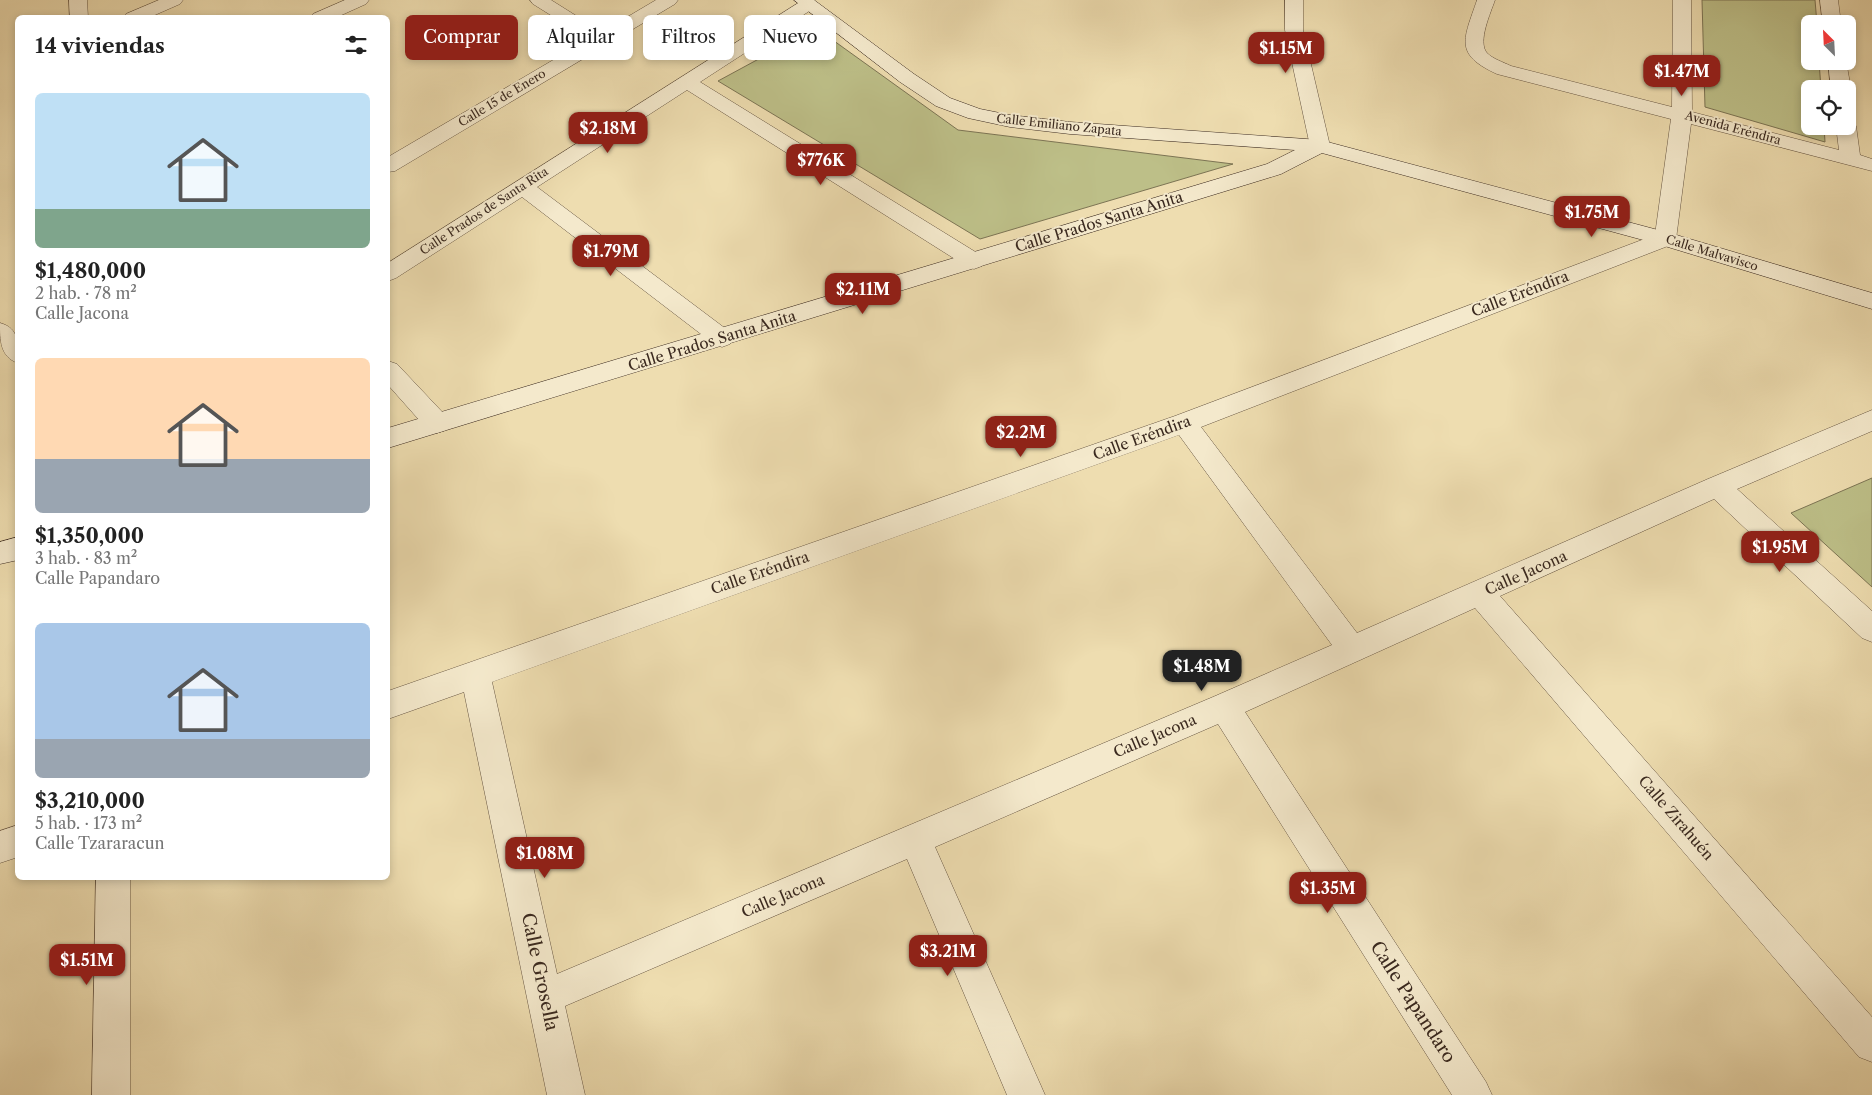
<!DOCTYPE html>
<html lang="es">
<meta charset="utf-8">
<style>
body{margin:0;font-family:"Libre Caslon Text",serif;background:#f2f2f2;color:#222;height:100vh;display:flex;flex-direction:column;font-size:19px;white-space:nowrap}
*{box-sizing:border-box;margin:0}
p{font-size:16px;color:#767676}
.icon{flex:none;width:28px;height:28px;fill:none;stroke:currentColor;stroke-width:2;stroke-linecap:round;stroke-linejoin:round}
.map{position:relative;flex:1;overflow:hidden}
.sheet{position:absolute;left:15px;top:15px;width:375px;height:865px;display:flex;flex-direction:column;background:#fff;border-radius:8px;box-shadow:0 2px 8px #0003}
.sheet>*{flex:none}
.hud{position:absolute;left:405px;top:15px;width:475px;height:45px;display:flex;gap:10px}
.needle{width:32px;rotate:336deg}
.tools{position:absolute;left:1801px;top:15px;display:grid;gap:10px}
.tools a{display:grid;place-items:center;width:55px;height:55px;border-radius:8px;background:#fff;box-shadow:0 2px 8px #0003;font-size:25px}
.price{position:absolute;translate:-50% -42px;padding:0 11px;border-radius:10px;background:#8f2418;color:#fff;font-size:16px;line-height:32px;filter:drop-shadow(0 1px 2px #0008)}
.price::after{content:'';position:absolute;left:50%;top:30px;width:15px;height:11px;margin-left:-8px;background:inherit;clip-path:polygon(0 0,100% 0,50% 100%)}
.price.current{background:#222;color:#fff}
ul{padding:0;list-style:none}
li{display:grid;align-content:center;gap:10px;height:265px;padding:0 20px}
li span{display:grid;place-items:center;height:155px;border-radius:8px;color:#555}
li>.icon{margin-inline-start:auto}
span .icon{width:90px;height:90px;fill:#fffc;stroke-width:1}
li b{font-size:21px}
h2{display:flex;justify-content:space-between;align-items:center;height:60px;padding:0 20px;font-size:21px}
.chip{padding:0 18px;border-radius:8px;background:#fff;box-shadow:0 2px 8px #0003;font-size:18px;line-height:45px}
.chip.current{background:#8f2418;color:#fff}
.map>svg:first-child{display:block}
</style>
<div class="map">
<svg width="1872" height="1095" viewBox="0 0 1872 1095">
<rect width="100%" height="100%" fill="#eeddb0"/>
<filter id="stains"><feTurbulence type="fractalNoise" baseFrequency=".004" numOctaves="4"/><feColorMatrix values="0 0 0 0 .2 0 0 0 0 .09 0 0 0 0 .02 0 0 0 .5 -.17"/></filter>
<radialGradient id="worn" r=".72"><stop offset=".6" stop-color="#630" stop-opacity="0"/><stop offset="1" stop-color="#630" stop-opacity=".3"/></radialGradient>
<!-- green -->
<path fill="#bdbf88" stroke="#7c7454" d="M 1702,0 L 1815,0 L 1817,24 L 1810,24 L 1810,61 L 1819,61 L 1821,89 L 1810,89 L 1810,126 L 1824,126 L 1825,142 L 1705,107 Z
M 816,28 L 958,130 L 1233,164 L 980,239 L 718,81 Z
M 1872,478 L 1872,587 L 1791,513 Z"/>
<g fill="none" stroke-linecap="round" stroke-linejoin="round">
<defs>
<path id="street" d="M 69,0 L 87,0 L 88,18 L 70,18 Z
M 159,0 L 183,0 L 180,4 L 148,18 L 123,18 L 126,14 Z
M 345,0 L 369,0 L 366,4 L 335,18 L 310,18 L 313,14 Z
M 530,0 L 551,0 L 602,32 L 656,0 L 678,0 L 675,4 L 395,171 L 388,172 L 388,157 L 589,39 L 533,4 Z
M 803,0 L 814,0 L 817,4 L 814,8 L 700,82 L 982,256 L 985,261 L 982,266 L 974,269 L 966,266 L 687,90 L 537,187 L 730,332 L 734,338 L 730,344 L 722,347 L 714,344 L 522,197 L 396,278 L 388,281 L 388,263 Z
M 1285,0 L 1303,0 L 1303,30 L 1330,146 L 1327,150 L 1320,152 L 1313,150 L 1310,146 L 1285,30 Z
M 1477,0 L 1495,0 C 1491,12 1477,42 1487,53 C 1493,59 1503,62 1511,66 L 1672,107 L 1673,0 L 1691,0 L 1692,112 L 1839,150 L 1836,126 L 1848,126 L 1848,120 L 1853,122 L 1856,126 L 1860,155 L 1872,159 L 1872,171 L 1691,124 L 1676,239 L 1673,244 L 1201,427 L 1357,633 L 1708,479 L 1872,410 L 1872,431 L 1737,489 L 1872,611 L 1872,642 L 1862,638 L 1714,499 L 1500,596 L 1872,1017 L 1872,1062 L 1859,1057 L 1475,608 L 1245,712 L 1486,1082 L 1492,1095 L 1452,1095 L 1218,724 L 935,847 L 1045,1095 L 1007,1095 L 907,859 L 565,1006 L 585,1095 L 547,1095 L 464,692 L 388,719 L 388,691 L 1175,416 L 1655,235 L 1671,119 L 1497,74 C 1453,54 1464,39 1477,0 ZM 1179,435 L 1332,645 L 1213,697 L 557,974 L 492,682 Z
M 1820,0 L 1838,0 L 1841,24 L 1823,24 Z
M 1828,61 L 1846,61 L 1851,89 L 1848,93 L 1848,89 L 1831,89 Z
M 0,323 C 20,328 18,345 18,363 C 0,357 0,340 0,323 Z
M 388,361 L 397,364 L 446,416 L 450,423 L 446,430 L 437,433 L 428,430 L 388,385 Z
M 18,825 L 18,857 L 0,863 L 0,831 Z
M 96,878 L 130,878 L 130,1095 L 92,1095 Z"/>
<path id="secondary" d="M 794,0 L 814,0 L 914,74 L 950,98 L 980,109 L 1010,115 L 1070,122 L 1320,140 L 1673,234 L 1872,293 L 1872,309 L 1658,244 L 1322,153 L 1281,174 L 388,448 L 388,428 L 1267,164 L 1295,150 L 1070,134 L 1010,127 L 968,118 L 936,106 L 900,82 Z
M 18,537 L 18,560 L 0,564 L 0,542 Z"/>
</defs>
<!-- street casing -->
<use href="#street" stroke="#675643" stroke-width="1"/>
<!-- secondary casing -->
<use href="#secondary" stroke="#3a291f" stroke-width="1"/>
<!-- street -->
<use href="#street" fill="#f4e9cc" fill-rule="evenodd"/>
<!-- secondary -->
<use href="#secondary" fill="#f4e9cc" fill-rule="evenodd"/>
</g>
<g text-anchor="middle" stroke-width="4" stroke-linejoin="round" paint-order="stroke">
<!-- far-street labels -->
<g font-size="12" fill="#3a291f" stroke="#f4e9cc">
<text transform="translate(502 98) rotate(-31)" y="4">Calle 15 de Enero</text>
<text transform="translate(1059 125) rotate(6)" y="4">Calle Emiliano Zapata</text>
<text transform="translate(1733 128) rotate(15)" y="4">Avenida Eréndira</text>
<text transform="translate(484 211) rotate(-33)" y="4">Calle Prados de Santa Rita</text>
<text transform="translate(1712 253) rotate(17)" y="4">Calle Malvavisco</text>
</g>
<!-- street labels -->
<g font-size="15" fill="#3a291f" stroke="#f4e9cc">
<text transform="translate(1099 222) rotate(-17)" y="5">Calle Prados Santa Anita</text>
<text transform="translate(1520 294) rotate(-21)" y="5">Calle Eréndira</text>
<text transform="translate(712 341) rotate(-17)" y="5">Calle Prados Santa Anita</text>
<text transform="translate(1142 438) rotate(-20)" y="5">Calle Eréndira</text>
<text transform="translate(760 573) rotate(-19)" y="5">Calle Eréndira</text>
<text transform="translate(1526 573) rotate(-24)" y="5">Calle Jacona</text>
<text transform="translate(1155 736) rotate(-23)" y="5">Calle Jacona</text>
<text transform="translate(1676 818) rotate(49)" y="5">Calle Zirahuén</text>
<text transform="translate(783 896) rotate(-23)" y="5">Calle Jacona</text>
</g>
<!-- near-street labels -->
<g font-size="18" fill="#3a291f" stroke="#f4e9cc">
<text transform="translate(540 972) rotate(78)" y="6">Calle Grosella</text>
<text transform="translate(1413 1002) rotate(57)" y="6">Calle Papandaro</text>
</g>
</g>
<rect width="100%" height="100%" filter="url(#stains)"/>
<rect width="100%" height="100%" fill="url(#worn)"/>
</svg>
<div class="tools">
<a><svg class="needle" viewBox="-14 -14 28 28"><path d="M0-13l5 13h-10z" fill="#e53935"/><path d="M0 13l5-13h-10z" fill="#767676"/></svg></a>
<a><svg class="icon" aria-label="locate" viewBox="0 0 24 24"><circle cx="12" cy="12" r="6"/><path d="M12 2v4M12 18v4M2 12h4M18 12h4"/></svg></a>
</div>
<b class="price" style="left:1286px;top:74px">$1.15M</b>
<b class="price" style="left:1682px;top:97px">$1.47M</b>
<b class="price" style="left:608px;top:154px">$2.18M</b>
<b class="price" style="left:821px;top:186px">$776K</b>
<b class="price" style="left:1592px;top:238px">$1.75M</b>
<b class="price" style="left:611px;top:277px">$1.79M</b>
<b class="price" style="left:863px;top:315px">$2.11M</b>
<b class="price" style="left:1021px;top:458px">$2.2M</b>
<b class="price" style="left:1780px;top:573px">$1.95M</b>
<b class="price current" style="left:1202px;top:692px">$1.48M</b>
<b class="price" style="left:545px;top:879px">$1.08M</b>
<b class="price" style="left:1328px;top:914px">$1.35M</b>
<b class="price" style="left:948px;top:977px">$3.21M</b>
<b class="price" style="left:87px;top:986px">$1.51M</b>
<div class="hud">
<a class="chip current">Comprar</a>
<a class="chip">Alquilar</a>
<a class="chip">Filtros</a>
<a class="chip">Nuevo</a>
</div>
<section class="sheet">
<h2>14 viviendas<svg class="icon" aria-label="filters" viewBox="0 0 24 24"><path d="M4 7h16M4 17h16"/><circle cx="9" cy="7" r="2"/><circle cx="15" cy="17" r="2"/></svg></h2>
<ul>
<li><span style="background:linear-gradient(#bfe0f5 75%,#7fa58c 0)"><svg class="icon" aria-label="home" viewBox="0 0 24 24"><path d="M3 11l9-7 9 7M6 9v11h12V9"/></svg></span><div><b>$1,480,000</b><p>2 hab. · 78 m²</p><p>Calle Jacona</p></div></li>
<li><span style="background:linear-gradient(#ffd9b3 65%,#9aa5b1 0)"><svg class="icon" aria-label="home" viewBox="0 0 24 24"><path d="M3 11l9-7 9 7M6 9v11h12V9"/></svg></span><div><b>$1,350,000</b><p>3 hab. · 83 m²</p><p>Calle Papandaro</p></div></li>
<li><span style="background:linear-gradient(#a9c7e8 75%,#9aa5b1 0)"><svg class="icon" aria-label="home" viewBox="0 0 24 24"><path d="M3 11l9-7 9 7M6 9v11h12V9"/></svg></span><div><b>$3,210,000</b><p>5 hab. · 173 m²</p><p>Calle Tzararacun</p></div></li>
</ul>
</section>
</div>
